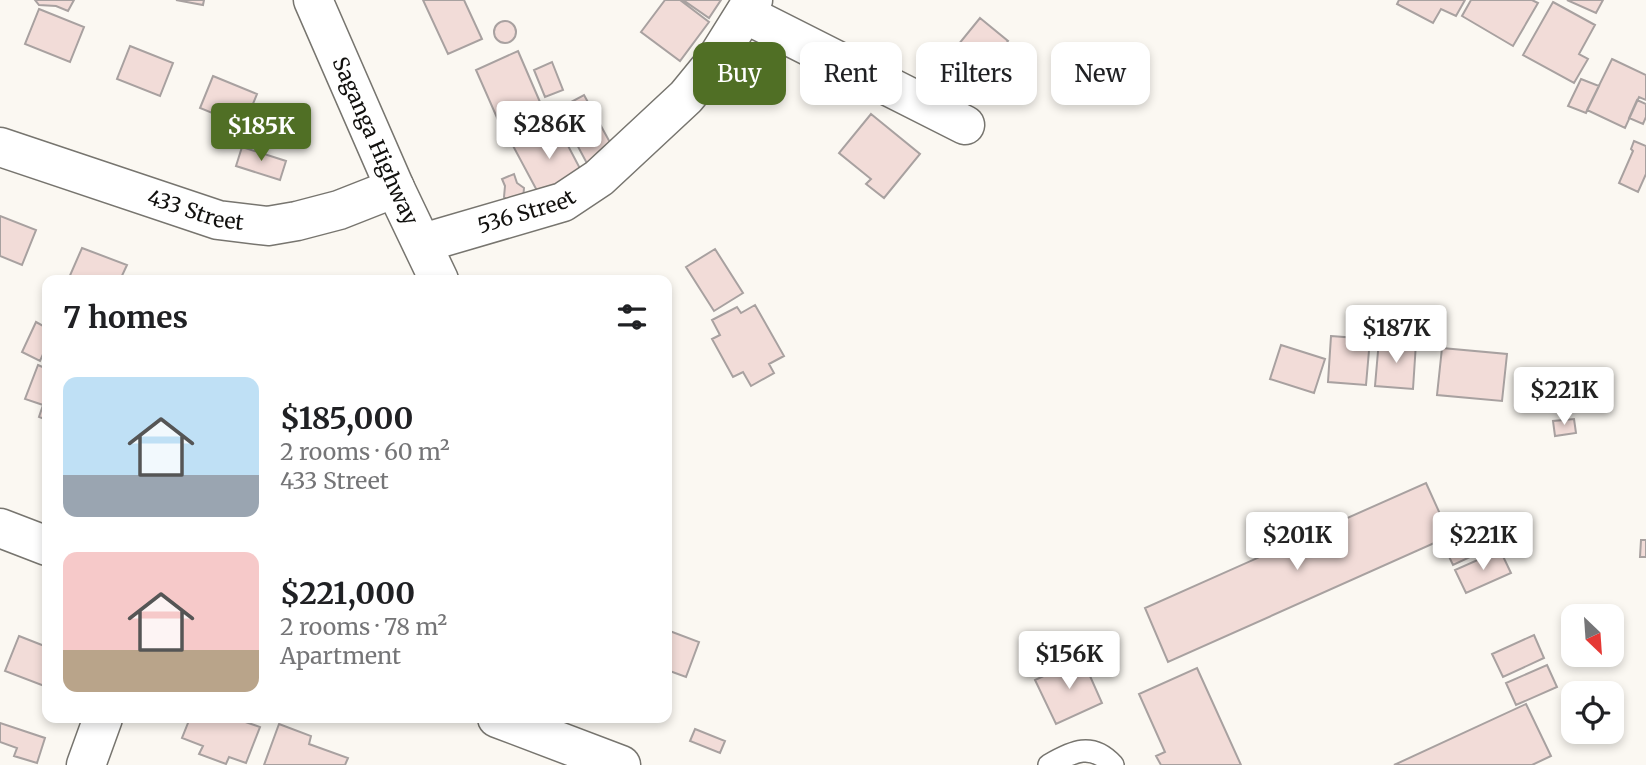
<!DOCTYPE html>
<meta charset="utf-8">
<style>
body{margin:0;font-family:Merriweather,serif;background:#f2f2f2;color:#202124;height:100vh;display:flex;flex-direction:column;font-size:26px;white-space:nowrap}
*{box-sizing:border-box;margin:0}
p{font-size:23px;color:#757577}
.icon{flex:none;width:38px;height:38px;fill:none;stroke:currentColor;stroke-width:2;stroke-linecap:round;stroke-linejoin:round}
.map{position:relative;flex:1;overflow:hidden}
.drawer{position:absolute;left:42px;top:275px;width:630px;height:448px;display:flex;flex-direction:column;background:#fff;border-radius:14px;box-shadow:0 4px 10px #0003}
.drawer>*{flex:none}
.hud{position:absolute;left:693px;top:42px;width:665px;height:63px;display:flex;gap:14px}
.needle{width:46px;rotate:155deg}
.buttons{position:absolute;left:1561px;top:604px;display:grid;gap:14px}
.buttons a{display:grid;place-items:center;width:63px;height:63px;border-radius:14px;background:#fff;box-shadow:0 4px 10px #0003;font-size:35px}
.price{position:absolute;translate:-50% -60px;padding:0 16px;border-radius:7px;background:#fff;color:#222;font-size:23px;line-height:46px;filter:drop-shadow(0 2px 4px #0008)}
.price::after{content:'';position:absolute;left:50%;top:42px;width:21px;height:16px;margin-left:-10px;background:inherit;clip-path:polygon(0 0,100% 0,50% 100%)}
.price.on{background:#506f25;color:#fff}
ul{padding:0;list-style:none}
li{display:flex;align-items:center;gap:21px;height:175px;padding:0 21px}
li span{display:grid;place-items:center;flex:none;width:196px;height:140px;border-radius:14px;color:#555}
li>.icon{margin-inline-start:auto}
span .icon{width:84px;height:84px;fill:#fffc;stroke-width:1}
li b{font-size:30px}
h2{display:flex;justify-content:space-between;align-items:center;height:84px;padding:0 21px;font-size:30px}
.tag{padding:0 24px;border-radius:14px;background:#fff;box-shadow:0 4px 10px #0003;font-size:24px;line-height:63px}
.tag.on{background:#506f25;color:#fff}
.map>svg:first-child{display:block}
</style>
<div class="map">
<svg width="1646" height="765" viewBox="0 0 1646 765">
<rect width="100%" height="100%" fill="#fbf8f2"/>
<!-- building -->
<path fill="#f2dcd8" stroke="#a8a1a0" stroke-width="2" d="M 35,0 L 74,0 L 68,11 L 56,6 L 39,5 Z
M 176,0 L 204,0 L 203,5 Z
M 423,0 L 464,0 L 482,39 L 448,54 Z
M 665,0 L 680,0 L 709,22 L 680,61 L 641,32 Z
M 683,0 L 721,0 L 709,18 Z
M 1399,0 L 1465,0 L 1456,16 L 1441,9 L 1433,23 L 1397,4 Z
M 1471,0 L 1532,0 L 1538,3 L 1513,46 L 1462,16 Z
M 1567,0 L 1603,0 L 1596,13 Z
M 1553,2 L 1595,25 L 1579,54 L 1588,59 L 1574,83 L 1523,55 Z
M 39,9 L 84,27 L 70,62 L 25,44 Z
M 980,18 L 1008,41 L 978,79 L 949,56 Z
M494 32a11 11 0 1 1 22 0a11 11 0 1 1-22 0Z
M 130,46 L 173,63 L 160,96 L 117,79 Z
M 518,51 L 540,102 L 498,120 L 476,70 Z
M 1612,59 L 1646,75 L 1646,100 L 1639,97 L 1625,128 L 1587,110 Z
M 552,62 L 563,90 L 545,97 L 534,70 Z
M 213,76 L 257,94 L 244,126 L 200,108 Z
M 1581,79 L 1599,86 L 1586,113 L 1568,106 Z
M 584,95 L 618,157 L 591,171 L 558,109 Z
M 1637,100 L 1646,104 L 1646,117 L 1643,124 L 1629,118 Z
M 871,114 L 920,154 L 884,198 L 866,184 L 871,179 L 839,153 Z
M 555,121 L 585,178 L 542,200 L 512,144 Z
M 1634,141 L 1646,146 L 1646,174 L 1638,192 L 1619,183 L 1633,151 L 1631,149 Z
M 242,147 L 286,161 L 280,180 L 236,166 Z
M 514,174 L 517,183 L 524,188 L 523,200 L 511,204 L 504,197 L 505,186 L 502,179 Z
M 0,216 L 36,230 L 22,265 L 0,256 Z
M 82,248 L 127,265 L 120,280 L 68,280 Z
M 715,249 L 743,293 L 714,311 L 686,267 Z
M 755,305 L 784,356 L 769,364 L 774,373 L 751,386 L 743,372 L 733,377 L 712,339 L 720,335 L 712,320 L 737,307 L 741,313 Z
M 36,322 L 47,328 L 47,354 L 44,352 L 40,361 L 22,352 Z
M 1331,336 L 1370,339 L 1366,385 L 1328,382 Z
M 1379,340 L 1416,343 L 1413,389 L 1375,386 Z
M 1281,345 L 1325,359 L 1314,393 L 1270,379 Z
M 1442,348 L 1507,354 L 1502,401 L 1437,395 Z
M 38,365 L 47,369 L 47,420 L 39,417 L 43,405 L 25,399 Z
M 1574,419 L 1576,433 L 1555,436 L 1553,421 Z
M 1426,483 L 1450,536 L 1168,662 L 1145,608 Z
M 1487,521 L 1498,544 L 1453,565 L 1442,542 Z
M 1641,540 L 1646,540 L 1646,557 L 1640,557 Z
M 1500,550 L 1511,573 L 1466,593 L 1455,570 Z
M 667,630 L 699,642 L 686,677 L 667,670 Z
M 1534,635 L 1544,658 L 1503,677 L 1492,654 Z
M 19,636 L 47,647 L 47,687 L 5,671 Z
M 1082,658 L 1102,703 L 1056,724 L 1035,680 Z
M 1547,665 L 1557,687 L 1516,705 L 1506,683 Z
M 1197,668 L 1241,765 L 1161,765 L 1156,756 L 1165,752 L 1139,694 Z
M 1526,704 L 1551,756 L 1532,765 L 1394,765 Z
M 190,718 L 234,718 L 260,727 L 246,763 L 229,757 L 226,764 L 199,754 L 203,746 L 182,738 Z
M 0,723 L 45,738 L 37,763 L 14,756 L 17,748 L 0,742 Z
M 279,724 L 311,736 L 309,744 L 348,758 L 345,765 L 264,765 Z
M 695,729 L 725,741 L 720,753 L 690,741 Z"/>
<g fill="none" stroke-linecap="round" stroke-linejoin="round">
<defs>
<path id="service" d="M 1049,765 C 1073,751 1092,742 1113,765"/>
<g id="minor">
<path d="M 745,14 L 965,125"/>
<path id="s1" d="M 0,147 L 218,220 L 268,226 L 297,221 L 339,210 L 395,188"/>
<path id="s2" d="M 423,243 L 563,202 L 599,178 L 686,97 L 713,64 L 753,0"/>
<path d="M 86,765 L 103,718"/>
</g>
<g id="tertiary">
<path id="s3" d="M 313,0 L 395,188 L 439,280"/>
<path d="M 0,528 L 47,546"/>
<path d="M 497,718 L 621,765"/>
</g>
</defs>
<!-- service casing -->
<use href="#service" stroke="#77756f" stroke-width="24"/>
<!-- minor casing -->
<use href="#minor" stroke="#77756f" stroke-width="41"/>
<!-- tertiary casing -->
<use href="#tertiary" stroke="#77756f" stroke-width="41"/>
<!-- service -->
<use href="#service" stroke="#fff" stroke-width="21"/>
<!-- minor -->
<use href="#minor" stroke="#fff" stroke-width="38"/>
<!-- tertiary -->
<use href="#tertiary" stroke="#fff" stroke-width="38"/>
</g>
<g text-anchor="middle" stroke-width="7" stroke-linejoin="round" paint-order="stroke">
<!-- street labels -->
<g font-size="21" fill="#11100e" stroke="#fbf8f2">
<text dy="7" stroke="none"><textPath href="#s3" startOffset="154">Saganga Highway</textPath></text>
<text dy="7" stroke="none"><textPath href="#s1" startOffset="206">433 Street</textPath></text>
<text dy="7" stroke="none"><textPath href="#s2" startOffset="108">536 Street</textPath></text>
</g>
</g>
</svg>
<div class="buttons">
<a><svg class="needle" viewBox="-14 -14 28 28"><path d="M0-13l5 13h-10z" fill="#e53935"/><path d="M0 13l5-13h-10z" fill="#757577"/></svg></a>
<a><svg class="icon" aria-label="locate" viewBox="0 0 24 24"><circle cx="12" cy="12" r="6"/><path d="M12 2v4M12 18v4M2 12h4M18 12h4"/></svg></a>
</div>
<b class="price" style="left:549px;top:161px">$286K</b>
<b class="price on" style="left:261px;top:163px">$185K</b>
<b class="price" style="left:1396px;top:365px">$187K</b>
<b class="price" style="left:1564px;top:427px">$221K</b>
<b class="price" style="left:1297px;top:572px">$201K</b>
<b class="price" style="left:1483px;top:572px">$221K</b>
<b class="price" style="left:1069px;top:691px">$156K</b>
<div class="hud">
<a class="tag on">Buy</a>
<a class="tag">Rent</a>
<a class="tag">Filters</a>
<a class="tag">New</a>
</div>
<section class="drawer">
<h2>7 homes<svg class="icon" aria-label="filters" viewBox="0 0 24 24"><path d="M4 7h16M4 17h16"/><circle cx="9" cy="7" r="2"/><circle cx="15" cy="17" r="2"/></svg></h2>
<ul>
<li><span style="background:linear-gradient(#bfe0f5 70%,#9aa5b1 0)"><svg class="icon" aria-label="home" viewBox="0 0 24 24"><path d="M3 11l9-7 9 7M6 9v11h12V9"/></svg></span><div><b>$185,000</b><p>2 rooms · 60 m²</p><p>433 Street</p></div></li>
<li><span style="background:linear-gradient(#f6c9c9 70%,#b9a48a 0)"><svg class="icon" aria-label="home" viewBox="0 0 24 24"><path d="M3 11l9-7 9 7M6 9v11h12V9"/></svg></span><div><b>$221,000</b><p>2 rooms · 78 m²</p><p>Apartment</p></div></li>
</ul>
</section>
</div>
